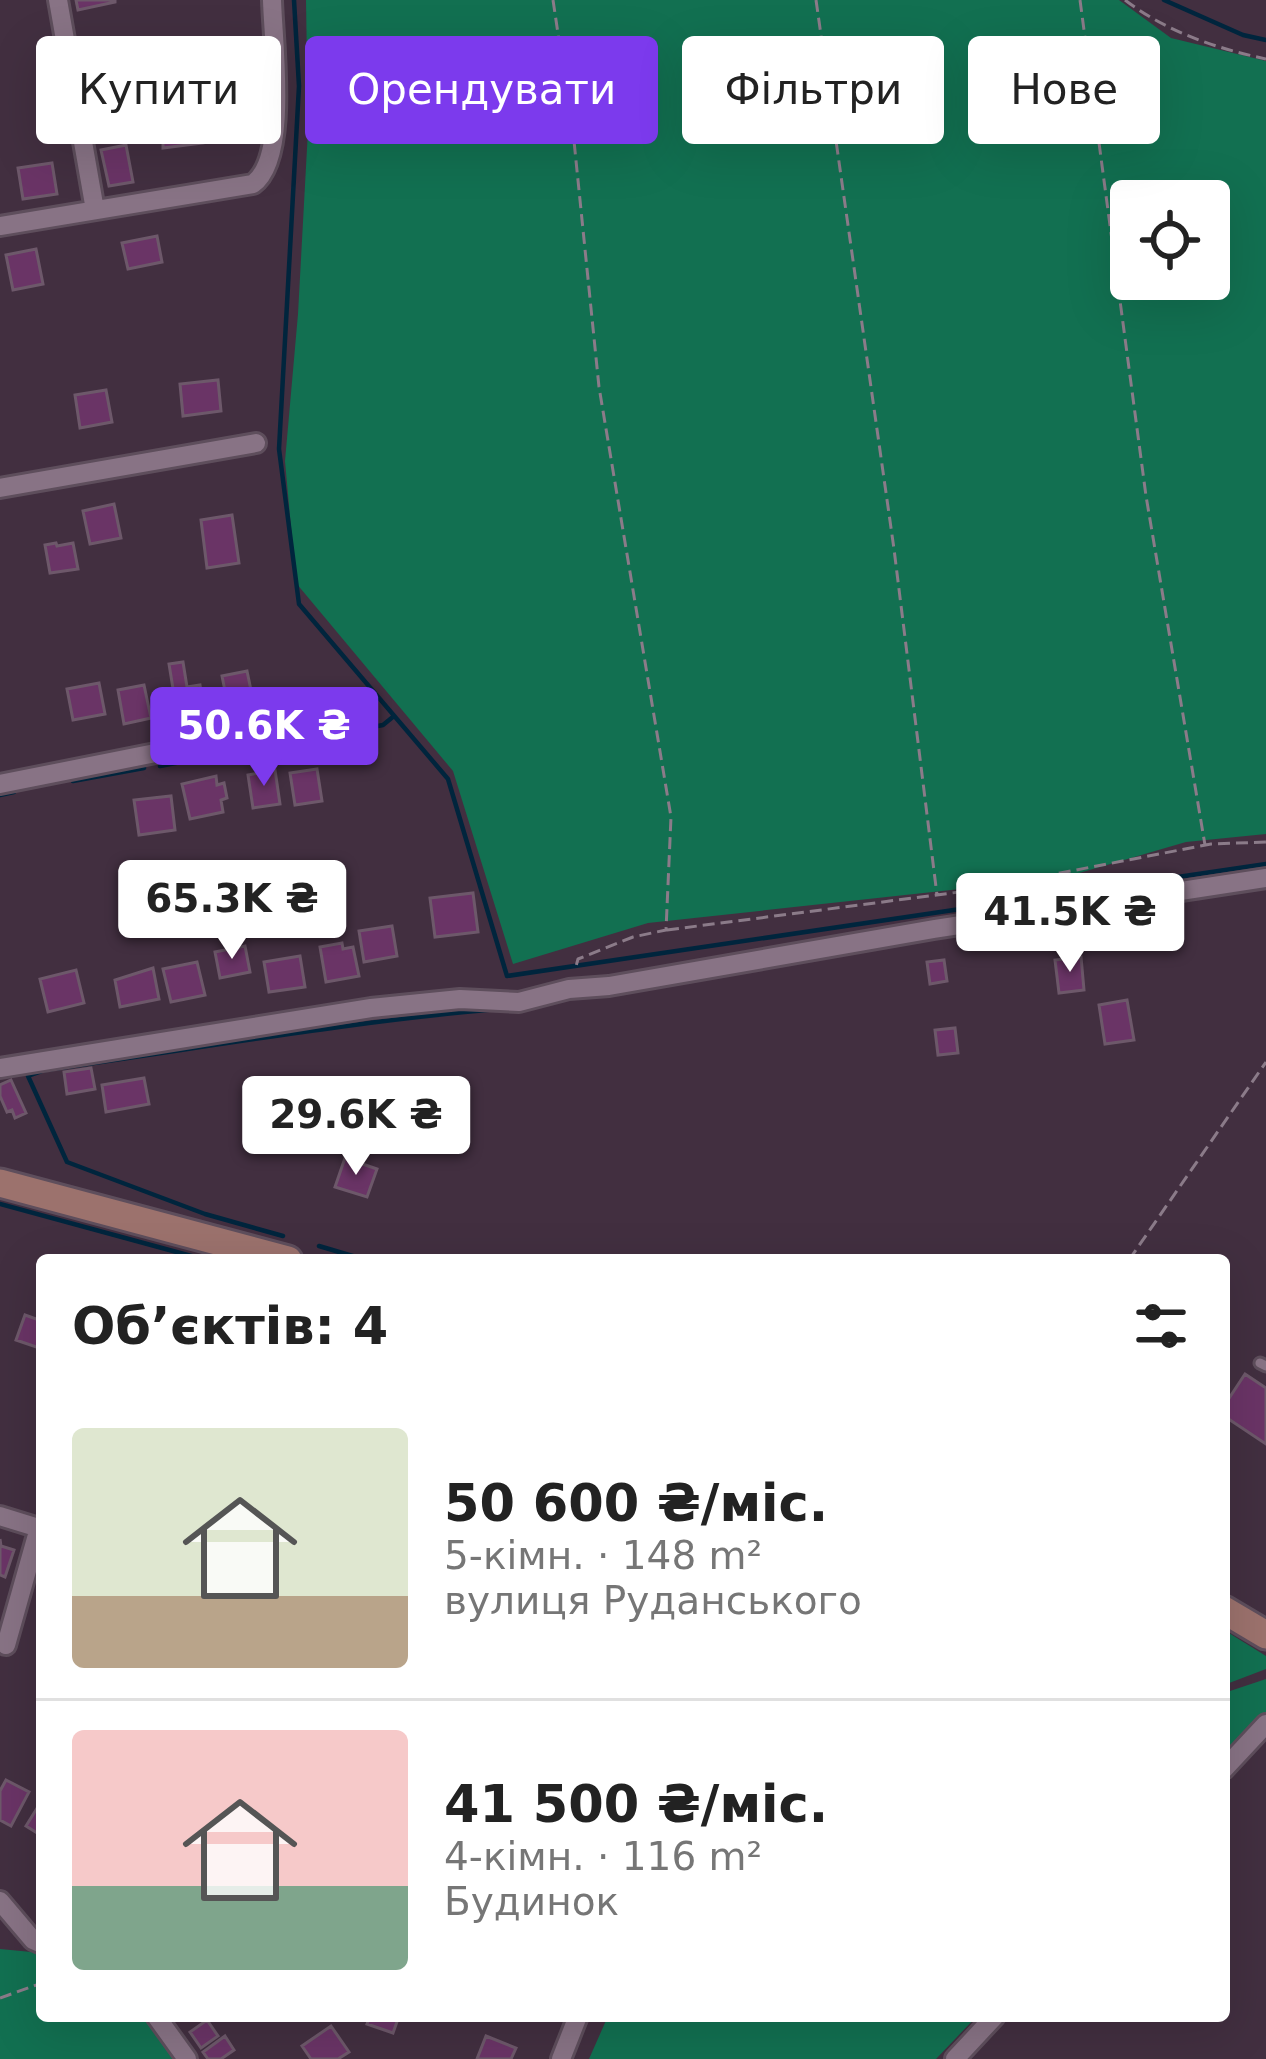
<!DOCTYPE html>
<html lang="uk">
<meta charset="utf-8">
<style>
body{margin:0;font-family:"DejaVu Sans",sans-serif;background:#f6f6f6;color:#222;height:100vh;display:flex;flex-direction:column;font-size:45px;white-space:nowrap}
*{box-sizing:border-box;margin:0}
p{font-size:39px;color:#767676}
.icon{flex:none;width:66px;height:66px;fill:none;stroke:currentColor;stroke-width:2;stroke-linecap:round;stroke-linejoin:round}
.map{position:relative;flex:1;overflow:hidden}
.details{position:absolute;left:36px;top:1254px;width:1194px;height:768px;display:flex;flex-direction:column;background:#fff;border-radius:12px;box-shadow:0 12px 48px #0002}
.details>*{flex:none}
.guide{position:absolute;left:36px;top:36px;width:1194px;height:108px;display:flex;gap:24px}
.fabs{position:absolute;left:1110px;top:180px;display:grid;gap:24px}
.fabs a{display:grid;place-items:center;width:120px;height:120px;border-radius:12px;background:#fff;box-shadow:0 12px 48px #0002;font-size:60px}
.price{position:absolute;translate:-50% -102px;padding:0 27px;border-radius:12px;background:#fff;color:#222;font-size:39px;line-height:78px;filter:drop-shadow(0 3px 6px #0008)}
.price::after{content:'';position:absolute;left:50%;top:72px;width:36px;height:27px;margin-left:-18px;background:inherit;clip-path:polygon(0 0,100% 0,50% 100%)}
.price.active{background:#7c3aed;color:#fff}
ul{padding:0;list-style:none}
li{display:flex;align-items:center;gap:36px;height:300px;padding:0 36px}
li+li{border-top:3px solid #e0e0e0}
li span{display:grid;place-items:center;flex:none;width:336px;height:240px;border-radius:12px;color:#555}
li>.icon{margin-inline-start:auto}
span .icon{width:144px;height:144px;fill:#fffc;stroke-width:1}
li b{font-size:51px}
h2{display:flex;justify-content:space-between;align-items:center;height:144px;padding:0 36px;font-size:51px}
.tag{padding:0 42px;border-radius:12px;background:#fff;box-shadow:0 12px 48px #0002;font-size:42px;line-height:108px}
.tag.active{background:#7c3aed;color:#fff}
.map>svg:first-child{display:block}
</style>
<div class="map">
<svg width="1266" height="2059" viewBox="0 0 1266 2059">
<rect width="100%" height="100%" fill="#422f40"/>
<!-- green -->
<path fill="#127051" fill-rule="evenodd" d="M 306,0 L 1119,0 L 1171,38 L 1266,61 L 1266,834 L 1186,842 L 1062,878 L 648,923 L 513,964 L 453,771 L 296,583 L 285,461 L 298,314 L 308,130 ZM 1209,201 L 1209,279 L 1131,279 L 1131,201 Z
M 1224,1630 L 1266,1656 L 1266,1669 L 1224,1685 Z
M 1266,1679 L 1266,1714 L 1224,1758 L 1224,1693 Z
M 0,1949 L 42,1953 L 42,2016 L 150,2016 L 179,2059 L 0,2059 Z
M 608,2016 L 977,2016 L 936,2059 L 589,2059 Z"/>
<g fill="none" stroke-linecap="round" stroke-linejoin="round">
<!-- stream -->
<path stroke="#00253d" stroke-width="4.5" d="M 294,0 L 299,86 L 279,449 L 299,604 L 448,779 L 507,976 L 1266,864
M 1164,0 L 1243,35 L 1266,40
M 314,738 L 383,725 L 394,716
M 272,745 L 291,742
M 211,756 L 250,749
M 160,766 L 197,759
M 73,781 L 144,768
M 0,795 L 14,792
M 0,1204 L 206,1260
M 283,1236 L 205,1214 L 67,1162 L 28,1076 L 45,1070 C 196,1049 346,1022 498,1009
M 319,1246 L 366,1260"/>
</g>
<!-- building -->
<path fill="#6a3466" stroke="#6d586a" stroke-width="3" d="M 76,0 L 115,0 L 115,2 L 78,10 Z
M 212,47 L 213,53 L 232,52 L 233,86 L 197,88 L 195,48 Z
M 138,98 L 143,116 L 123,120 L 118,102 Z
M 163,115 L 203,115 L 203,143 L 163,148 Z
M 126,145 L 133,182 L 109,186 L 101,150 Z
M 52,163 L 57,194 L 23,199 L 18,168 Z
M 157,236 L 162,262 L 128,269 L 122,243 Z
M 36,249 L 43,284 L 13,290 L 6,255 Z
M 218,380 L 221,411 L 183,416 L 180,384 Z
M 106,390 L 112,422 L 80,428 L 75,395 Z
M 114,504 L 121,538 L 90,544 L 83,511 Z
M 232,515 L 239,563 L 207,568 L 201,520 Z
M 56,543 L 57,546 L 73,543 L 78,569 L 50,573 L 45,545 Z
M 183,662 L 187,687 L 200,685 L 204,709 L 177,713 L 169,664 Z
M 247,671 L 253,700 L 228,706 L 222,676 Z
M 99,683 L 105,714 L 73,720 L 67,689 Z
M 144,685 L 151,718 L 124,724 L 118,690 Z
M 317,769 L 322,801 L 295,805 L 290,773 Z
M 275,770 L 280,804 L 253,808 L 248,775 Z
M 216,776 L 217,785 L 224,783 L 227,798 L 221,800 L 223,812 L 190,819 L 182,784 Z
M 171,796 L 175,830 L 139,835 L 134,800 Z
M 473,893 L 478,932 L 435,937 L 430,898 Z
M 392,926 L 397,956 L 364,962 L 359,931 Z
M 342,943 L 343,949 L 353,947 L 359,976 L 326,982 L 320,947 Z
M 245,946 L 250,972 L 220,978 L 215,952 Z
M 300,956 L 305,987 L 269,992 L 264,962 Z
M 1081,957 L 1084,990 L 1059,993 L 1055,960 Z
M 944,960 L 947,981 L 930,984 L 927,962 Z
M 197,962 L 205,995 L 171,1002 L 163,969 Z
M 153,968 L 159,999 L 120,1007 L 115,980 Z
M 76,970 L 84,1003 L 48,1012 L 40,979 Z
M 1127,1000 L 1134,1040 L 1105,1044 L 1099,1005 Z
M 955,1028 L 958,1053 L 938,1055 L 935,1030 Z
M 91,1068 L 95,1089 L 67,1094 L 64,1072 Z
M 144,1078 L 149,1104 L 106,1112 L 102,1085 Z
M 11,1080 L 26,1113 L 15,1118 L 12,1110 L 7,1112 L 0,1096 L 0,1085 Z
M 345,1158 L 377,1169 L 367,1197 L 335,1187 Z
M 25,1315 L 42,1321 L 42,1349 L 16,1340 Z
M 1245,1374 L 1266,1388 L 1266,1444 L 1224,1416 L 1224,1406 Z
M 0,1539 L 1,1546 L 14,1550 L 5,1577 L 0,1575 Z
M 6,1780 L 29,1792 L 11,1826 L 0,1820 L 0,1791 Z
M 39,1805 L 42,1807 L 42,1836 L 26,1826 Z
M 370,2016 L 399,2016 L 393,2033 L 367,2024 Z
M 207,2020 L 218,2036 L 201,2048 L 190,2032 Z
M 331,2026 L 349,2052 L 338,2059 L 311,2059 L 302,2046 Z
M 225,2036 L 234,2050 L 221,2059 L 208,2059 L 203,2052 Z
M 486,2036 L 516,2048 L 511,2059 L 477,2059 Z"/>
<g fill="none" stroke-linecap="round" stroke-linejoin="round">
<defs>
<path id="service" d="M 1260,1363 L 1266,1366"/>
<path id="minor" d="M 58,0 L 95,210
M 0,226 L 253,184 C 289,158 273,43 272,0
M 0,488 L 256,443
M 0,784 L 341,716
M 0,1068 L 371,1008 L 460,999 L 519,1002 L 569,989 L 609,986 L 934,929 L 1266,878
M 0,1516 L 42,1529
M 6,1645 L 39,1528
M 1224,1769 L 1266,1724
M 0,1901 L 33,1940 L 42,1944
M 156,2016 L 187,2059
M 561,2059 L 578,2016
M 955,2059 L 995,2016"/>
<path id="secondary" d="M 0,1183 L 288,1260
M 1224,1610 L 1266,1635"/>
</defs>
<!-- service casing -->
<use href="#service" stroke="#5e4e5c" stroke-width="15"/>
<!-- minor casing -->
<use href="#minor" stroke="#5e4e5c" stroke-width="24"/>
<!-- secondary casing -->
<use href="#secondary" stroke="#5e4e5c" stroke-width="33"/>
<!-- path -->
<path stroke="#8b7b89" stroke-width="3" stroke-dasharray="12 6" stroke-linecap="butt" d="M 553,0 L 574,141 L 599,387 L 671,817 L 666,930 L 633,937 L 578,959 L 575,970
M 816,0 L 894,549 L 937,895
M 1080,0 L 1146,496 L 1205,845
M 1125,0 C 1167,32 1215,48 1266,59
M 667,930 L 967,891 L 1211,844 L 1266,842
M 1129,1260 L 1266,1062
M 0,1998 L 42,1983"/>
<!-- service -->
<use href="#service" stroke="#887385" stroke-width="9"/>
<!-- minor -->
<use href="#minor" stroke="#887385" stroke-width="18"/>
<!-- secondary -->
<use href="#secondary" stroke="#9c726d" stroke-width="27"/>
</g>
</svg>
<div class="fabs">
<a><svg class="icon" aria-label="locate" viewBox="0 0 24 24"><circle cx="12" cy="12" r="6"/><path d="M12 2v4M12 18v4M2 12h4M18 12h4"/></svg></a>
</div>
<b class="price active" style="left:264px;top:789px">50.6K ₴</b>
<b class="price" style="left:232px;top:962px">65.3K ₴</b>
<b class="price" style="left:1070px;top:975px">41.5K ₴</b>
<b class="price" style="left:356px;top:1178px">29.6K ₴</b>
<div class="guide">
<a class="tag">Купити</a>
<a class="tag active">Орендувати</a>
<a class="tag">Фільтри</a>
<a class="tag">Нове</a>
</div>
<section class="details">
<h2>Об’єктів: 4<svg class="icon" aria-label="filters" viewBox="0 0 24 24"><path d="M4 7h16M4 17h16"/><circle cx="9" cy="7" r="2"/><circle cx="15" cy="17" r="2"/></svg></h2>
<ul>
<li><span style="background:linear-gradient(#dfe7d0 70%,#b9a48a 0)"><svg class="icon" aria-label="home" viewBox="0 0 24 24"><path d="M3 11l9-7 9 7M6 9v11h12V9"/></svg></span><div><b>50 600 ₴/міс.</b><p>5-кімн. · 148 m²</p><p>вулиця Руданського</p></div></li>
<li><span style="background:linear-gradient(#f6c9c9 65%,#7fa58c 0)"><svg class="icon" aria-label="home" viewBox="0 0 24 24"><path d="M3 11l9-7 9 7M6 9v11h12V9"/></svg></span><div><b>41 500 ₴/міс.</b><p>4-кімн. · 116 m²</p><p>Будинок</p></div></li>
</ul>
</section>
</div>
